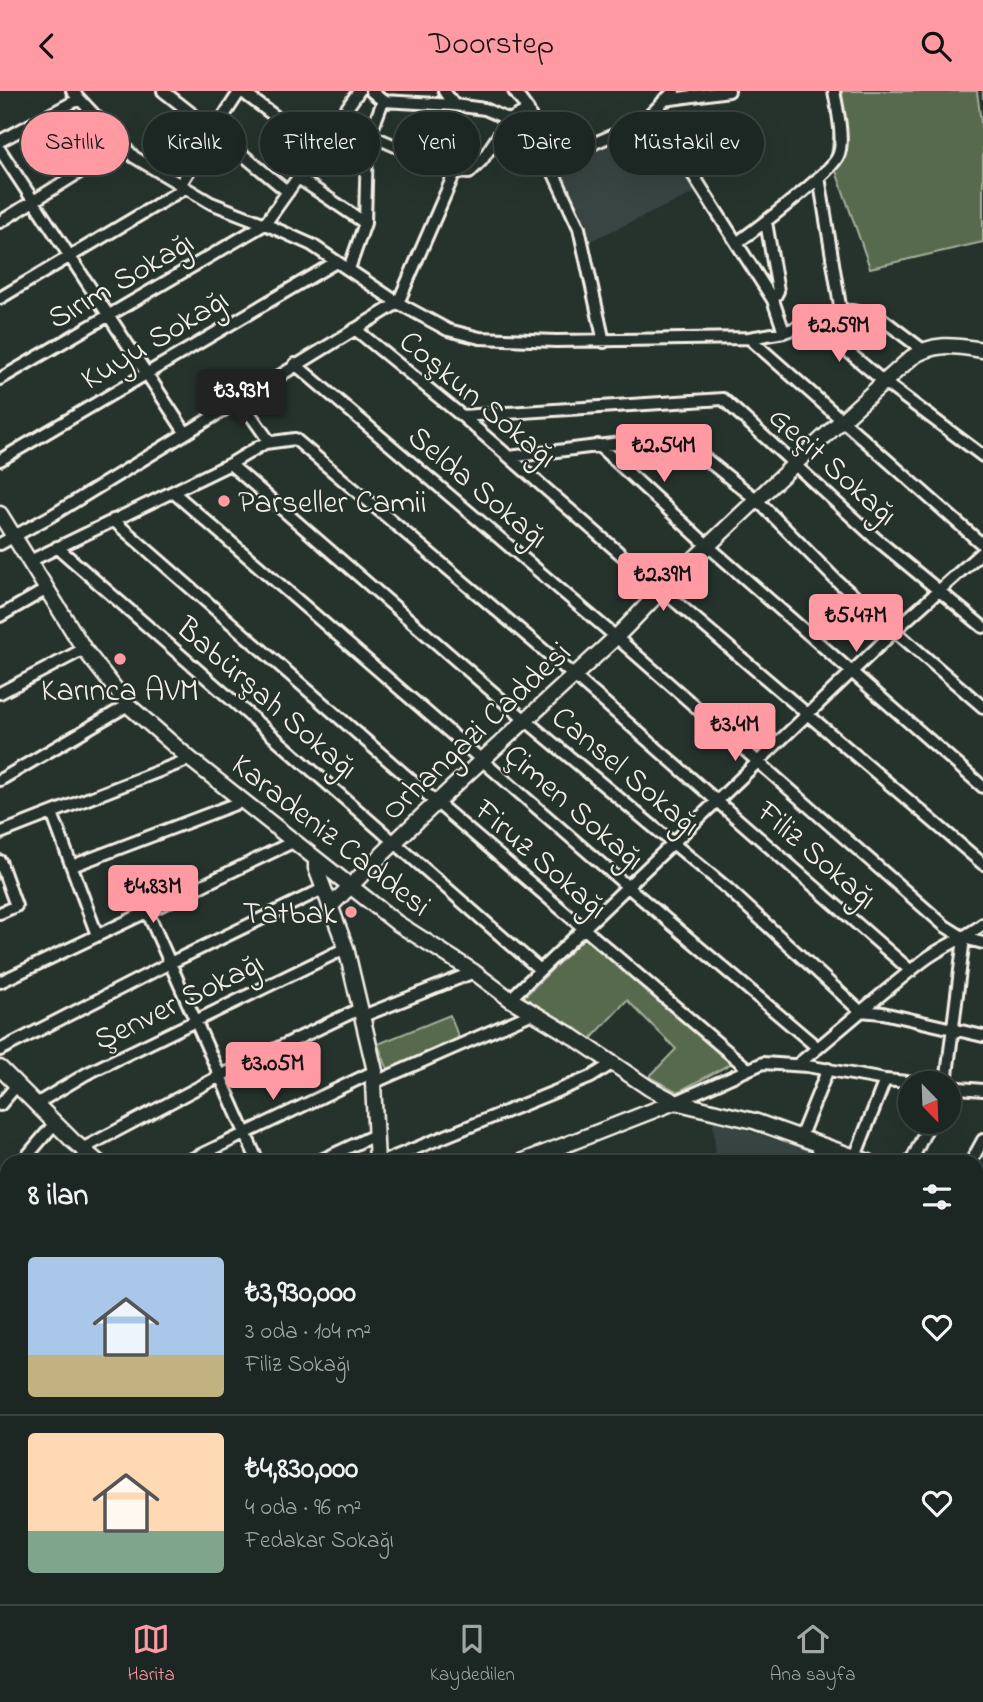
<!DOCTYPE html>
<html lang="tr">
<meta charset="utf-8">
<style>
body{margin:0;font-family:"Indie Flower",sans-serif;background:#252e2a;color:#f1f3f6;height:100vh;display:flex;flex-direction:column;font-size:26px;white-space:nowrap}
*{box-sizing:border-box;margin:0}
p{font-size:23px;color:#a0a5a5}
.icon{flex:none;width:38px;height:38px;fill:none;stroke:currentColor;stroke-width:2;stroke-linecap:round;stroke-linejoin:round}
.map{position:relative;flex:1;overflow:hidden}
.sheet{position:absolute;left:0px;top:1064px;width:984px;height:450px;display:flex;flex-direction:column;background:#1c2622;border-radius:21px 21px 0 0;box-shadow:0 7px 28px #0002,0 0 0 2px #3a4340}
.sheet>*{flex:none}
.banner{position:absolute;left:21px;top:21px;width:942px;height:63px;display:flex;gap:14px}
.needle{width:46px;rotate:157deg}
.fabs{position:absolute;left:898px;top:980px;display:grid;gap:14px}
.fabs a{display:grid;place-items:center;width:63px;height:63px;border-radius:50%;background:#1c2622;box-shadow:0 7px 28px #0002,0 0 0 2px #3a4340;font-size:35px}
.price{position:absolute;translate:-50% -60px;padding:0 16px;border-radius:7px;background:#ff9aa2;color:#111;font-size:23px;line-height:46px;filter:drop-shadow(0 2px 4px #0008)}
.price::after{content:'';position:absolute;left:50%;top:42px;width:21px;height:16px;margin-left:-10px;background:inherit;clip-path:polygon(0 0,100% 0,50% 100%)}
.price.active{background:#222;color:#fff}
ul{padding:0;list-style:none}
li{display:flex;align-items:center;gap:21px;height:175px;padding:0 28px}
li+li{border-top:2px solid #3a4340}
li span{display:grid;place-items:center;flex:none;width:196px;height:140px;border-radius:7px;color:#555}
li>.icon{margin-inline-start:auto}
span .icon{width:84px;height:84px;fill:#fffc;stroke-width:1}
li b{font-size:30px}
h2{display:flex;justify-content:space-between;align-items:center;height:84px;padding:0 28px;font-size:30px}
.tag{padding:0 24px;border-radius:32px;background:#1c2622;box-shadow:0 7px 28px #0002,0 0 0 2px #3a4340;font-size:24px;line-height:63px}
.tag.active{background:#ff9aa2;color:#111}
header{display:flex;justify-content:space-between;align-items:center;height:91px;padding:0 28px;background:#ff9aa2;color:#111;font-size:32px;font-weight:600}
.menu{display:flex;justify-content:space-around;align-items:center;height:98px;border-top:2px solid #3a4340;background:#1c2622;font-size:19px;color:#a0a5a5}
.menu a{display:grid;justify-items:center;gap:4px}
.menu .active{color:#ff9aa2}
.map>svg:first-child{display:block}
</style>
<header><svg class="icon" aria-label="back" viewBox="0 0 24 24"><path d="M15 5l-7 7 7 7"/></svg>Doorstep<svg class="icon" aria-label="search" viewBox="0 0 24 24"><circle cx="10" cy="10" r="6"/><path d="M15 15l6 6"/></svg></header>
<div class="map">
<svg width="983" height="1513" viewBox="0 0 983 1513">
<rect width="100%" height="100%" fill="#26332d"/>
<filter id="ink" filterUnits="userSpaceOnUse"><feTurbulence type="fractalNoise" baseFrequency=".0143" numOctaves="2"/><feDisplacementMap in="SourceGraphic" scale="14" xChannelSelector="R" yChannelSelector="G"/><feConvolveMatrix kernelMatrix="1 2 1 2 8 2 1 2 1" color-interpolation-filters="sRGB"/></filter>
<g filter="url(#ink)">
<!-- built -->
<path fill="#394442" d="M 663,4 L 669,37 L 705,97 L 590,150 L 551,65 L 637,27 Z
M 713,1029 L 813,1060 L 813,1071 L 716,1071 Z"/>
<!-- green -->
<path fill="#596b4e" stroke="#a6ae9b" stroke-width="2" d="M 838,0 L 977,0 L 983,47 L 983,151 L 870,177 L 831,66 Z
M 585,846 L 734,971 L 678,1001 L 649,986 L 676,958 L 627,909 L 589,950 L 523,907 Z
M 450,924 L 460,950 L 388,979 L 378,953 Z"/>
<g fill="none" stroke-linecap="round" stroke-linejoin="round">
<!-- stream -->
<path stroke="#8f9ea1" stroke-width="2.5" d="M 983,0 L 983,7"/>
<defs>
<path id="minor" d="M 72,0 L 134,66 L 211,112 L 265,133 L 312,154 L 398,212 L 448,239 L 480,247 L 556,250 L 749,247 L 784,241 L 841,221 L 851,220 L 871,223 L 882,228 L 923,259
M 163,0 L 214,40 L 180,94
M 240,0 L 214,40 L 288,101
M 241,0 L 318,57
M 371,0 L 383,10
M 444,0 L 454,14
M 514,0 L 528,19 L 549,72 L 579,137 L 604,251
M 664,9 L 729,0
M 653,21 L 773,209
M 0,50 L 79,8
M 0,59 L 185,341
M 549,72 L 643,31 L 674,0
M 455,81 L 469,82 L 482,69 L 509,29
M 297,86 L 365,132
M 819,86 L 841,221
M 0,131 L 123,54
M 766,131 L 778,200 L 773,209 L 784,241
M 738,151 C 756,138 832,81 838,65 C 845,51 837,16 834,0
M 349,178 L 365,132 L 367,52 L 383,10 L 454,14 L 485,18 L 509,29 L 528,19
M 0,207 L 185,97
M 814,232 L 884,291 L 983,365
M 355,238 L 462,325 L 662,499 L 983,773
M 749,247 L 983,454
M 295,273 L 616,546 L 945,835 L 964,847 L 983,852
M 0,288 L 265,133 L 359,0
M 240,309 L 269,350
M 462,325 L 723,308 L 875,447 L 983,536
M 598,354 L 708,455 L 983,696
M 509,366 L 677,345 L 757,409 L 837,490 L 983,616
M 0,369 L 336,171
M 230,373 L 524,628 L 728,798 L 860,920 L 883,922 L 983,945
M 173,401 L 628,796 L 818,957
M 113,429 L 436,711 L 748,978
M 0,453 L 51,425 L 398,212 L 455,81 L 370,44
M 57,456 L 539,878
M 30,470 L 230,373 L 265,352 L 295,348 L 573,584 L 911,880
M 0,525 L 47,498
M 0,602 L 84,558
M 0,689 L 128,614
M 52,722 L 97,844
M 0,742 L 190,668
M 0,770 L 16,815 L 0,822
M 72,775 L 243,710
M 147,820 L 258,1071
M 0,891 L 293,751
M 510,908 L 904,531 L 983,460
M 363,925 L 474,881
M 0,959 L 170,872 L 323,798
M 797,974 C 839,940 880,903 923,870 C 942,855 964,848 983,833
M 373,992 L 533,922
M 946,992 L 964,847
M 948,996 L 983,999
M 675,1011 L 763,972 L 807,975 L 885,989 L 919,992
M 36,1013 L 86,983 L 346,857
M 0,1014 L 17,994
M 800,1047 L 828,978
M 818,1053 L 819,1071
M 82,1058 L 220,985 L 361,917
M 855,1066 L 885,989
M 22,1071 L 55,1032
M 186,1071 L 375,980
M 317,1071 L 377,1043
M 382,1071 L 591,986 L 613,972
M 911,1071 L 930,1031
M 971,1071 L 983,1049
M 0,1097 L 7,1089
M 0,1180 L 7,1172
M 0,1197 L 7,1202
M 976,1227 L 983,1219
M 976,1249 L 983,1254
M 0,1262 L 7,1253
M 976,1341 L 983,1346
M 0,1349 L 7,1341
M 0,1426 L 7,1422
M 0,1452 L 7,1478
M 14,1507 L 16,1513
M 98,1507 L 99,1513
M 181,1507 L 182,1513
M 269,1507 L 269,1513
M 341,1507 L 341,1513
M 413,1513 L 413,1507
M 709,1513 L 709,1511"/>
<path id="tertiary" d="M 0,423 L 84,558 L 128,614 L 190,668 L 397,832 L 474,881 L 510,908 L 572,945 L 649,997 L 675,1011 L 754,1030 L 869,1071
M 316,769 L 316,777 L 346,857 L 375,980 L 373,992 L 377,1071
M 330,816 C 421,722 519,636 615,547 C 633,530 649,511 667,494 C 747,417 828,341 911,267 C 934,250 957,255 983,259
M 0,977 L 73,1050 L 98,1071
M 521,1071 L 675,1011
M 976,1149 L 983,1154
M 976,1370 L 983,1373
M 587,1507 L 593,1513
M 812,1513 L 818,1507"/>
</defs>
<!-- minor casing -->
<use href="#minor" stroke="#f4f1e8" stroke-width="16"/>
<!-- tertiary casing -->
<use href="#tertiary" stroke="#f4f1e8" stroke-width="19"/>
<!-- minor -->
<use href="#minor" stroke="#26332d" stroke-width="10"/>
<!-- tertiary -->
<use href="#tertiary" stroke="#26332d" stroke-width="14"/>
</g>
</g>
<!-- markers -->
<g fill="#ff9aa2" stroke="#26332d" stroke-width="2.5">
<circle cx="224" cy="410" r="7"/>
<circle cx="120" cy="568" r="7"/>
<circle cx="351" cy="821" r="7"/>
</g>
<g text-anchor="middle" stroke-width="5" stroke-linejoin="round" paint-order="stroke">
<!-- street labels -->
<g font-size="32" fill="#f4f1e8" stroke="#26332d">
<text transform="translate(120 188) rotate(-30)" y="11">Sırım Sokağı</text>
<text transform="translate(154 247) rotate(-31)" y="11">Kuyu Sokağı</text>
<text transform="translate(479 307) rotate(40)" y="11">Coşkun Sokağı</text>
<text transform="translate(834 374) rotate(42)" y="11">Geçit Sokağı</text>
<text transform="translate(479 395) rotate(40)" y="11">Selda Sokağı</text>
<text transform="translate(268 606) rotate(41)" y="11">Babürşah Sokağı</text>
<text transform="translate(475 639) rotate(-43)" y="11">Orhangazi Caddesi</text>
<text transform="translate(627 679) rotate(40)" y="11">Cansel Sokağı</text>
<text transform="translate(575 715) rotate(41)" y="11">Çimen Sokağı</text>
<text transform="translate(332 743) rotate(38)" y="11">Karadeniz Caddesi</text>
<text transform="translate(818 763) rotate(41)" y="11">Filiz Sokağı</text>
<text transform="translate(542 767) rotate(41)" y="11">Firuz Sokağı</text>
<text transform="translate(178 909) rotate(-26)" y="11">Şenver Sokağı</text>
</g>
<!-- poi labels -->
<g font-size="32" fill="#f4f1e8" stroke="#26332d" text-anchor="start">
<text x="238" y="421">Parseller Camii</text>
<text x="120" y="609" text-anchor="middle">Karınca AVM</text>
<text x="337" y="832" text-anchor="end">Tatbak</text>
</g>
</g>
</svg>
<div class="fabs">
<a><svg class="needle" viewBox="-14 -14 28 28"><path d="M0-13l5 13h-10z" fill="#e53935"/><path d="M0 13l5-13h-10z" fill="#a0a5a5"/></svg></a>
</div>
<b class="price" style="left:839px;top:273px">₺2.59M</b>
<b class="price active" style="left:242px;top:338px">₺3.93M</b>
<b class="price" style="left:664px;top:393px">₺2.54M</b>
<b class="price" style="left:663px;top:522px">₺2.39M</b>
<b class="price" style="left:856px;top:563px">₺5.47M</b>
<b class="price" style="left:735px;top:672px">₺3.4M</b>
<b class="price" style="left:153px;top:834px">₺4.83M</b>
<b class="price" style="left:273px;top:1011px">₺3.05M</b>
<div class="banner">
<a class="tag active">Satılık</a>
<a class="tag">Kiralık</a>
<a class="tag">Filtreler</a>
<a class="tag">Yeni</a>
<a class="tag">Daire</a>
<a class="tag">Müstakil ev</a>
</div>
<section class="sheet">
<h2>8 ilan<svg class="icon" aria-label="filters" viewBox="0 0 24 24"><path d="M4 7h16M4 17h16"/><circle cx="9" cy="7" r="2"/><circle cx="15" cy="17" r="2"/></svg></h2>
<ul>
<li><span style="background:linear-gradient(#a9c7e8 70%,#c2b280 0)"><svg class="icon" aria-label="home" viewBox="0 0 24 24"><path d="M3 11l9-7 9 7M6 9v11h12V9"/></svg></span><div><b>₺3,930,000</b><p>3 oda · 104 m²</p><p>Filiz Sokağı</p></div><svg class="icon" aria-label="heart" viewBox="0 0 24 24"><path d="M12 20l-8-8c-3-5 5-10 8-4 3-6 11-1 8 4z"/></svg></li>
<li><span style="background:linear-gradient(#ffd9b3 70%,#7fa58c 0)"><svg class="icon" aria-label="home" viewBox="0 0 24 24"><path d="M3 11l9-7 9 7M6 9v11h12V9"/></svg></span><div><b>₺4,830,000</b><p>4 oda · 96 m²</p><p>Fedakar Sokağı</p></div><svg class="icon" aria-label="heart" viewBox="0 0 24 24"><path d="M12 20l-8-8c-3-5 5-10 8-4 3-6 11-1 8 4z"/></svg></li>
</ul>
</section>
</div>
<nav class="menu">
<a class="active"><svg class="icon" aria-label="map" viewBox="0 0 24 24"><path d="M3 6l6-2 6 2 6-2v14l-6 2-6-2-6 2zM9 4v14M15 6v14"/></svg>Harita</a>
<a><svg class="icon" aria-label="saved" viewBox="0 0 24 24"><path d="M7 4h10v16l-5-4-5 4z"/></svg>Kaydedilen</a>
<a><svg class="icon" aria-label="home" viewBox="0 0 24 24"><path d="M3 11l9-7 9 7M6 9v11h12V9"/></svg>Ana sayfa</a>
</nav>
